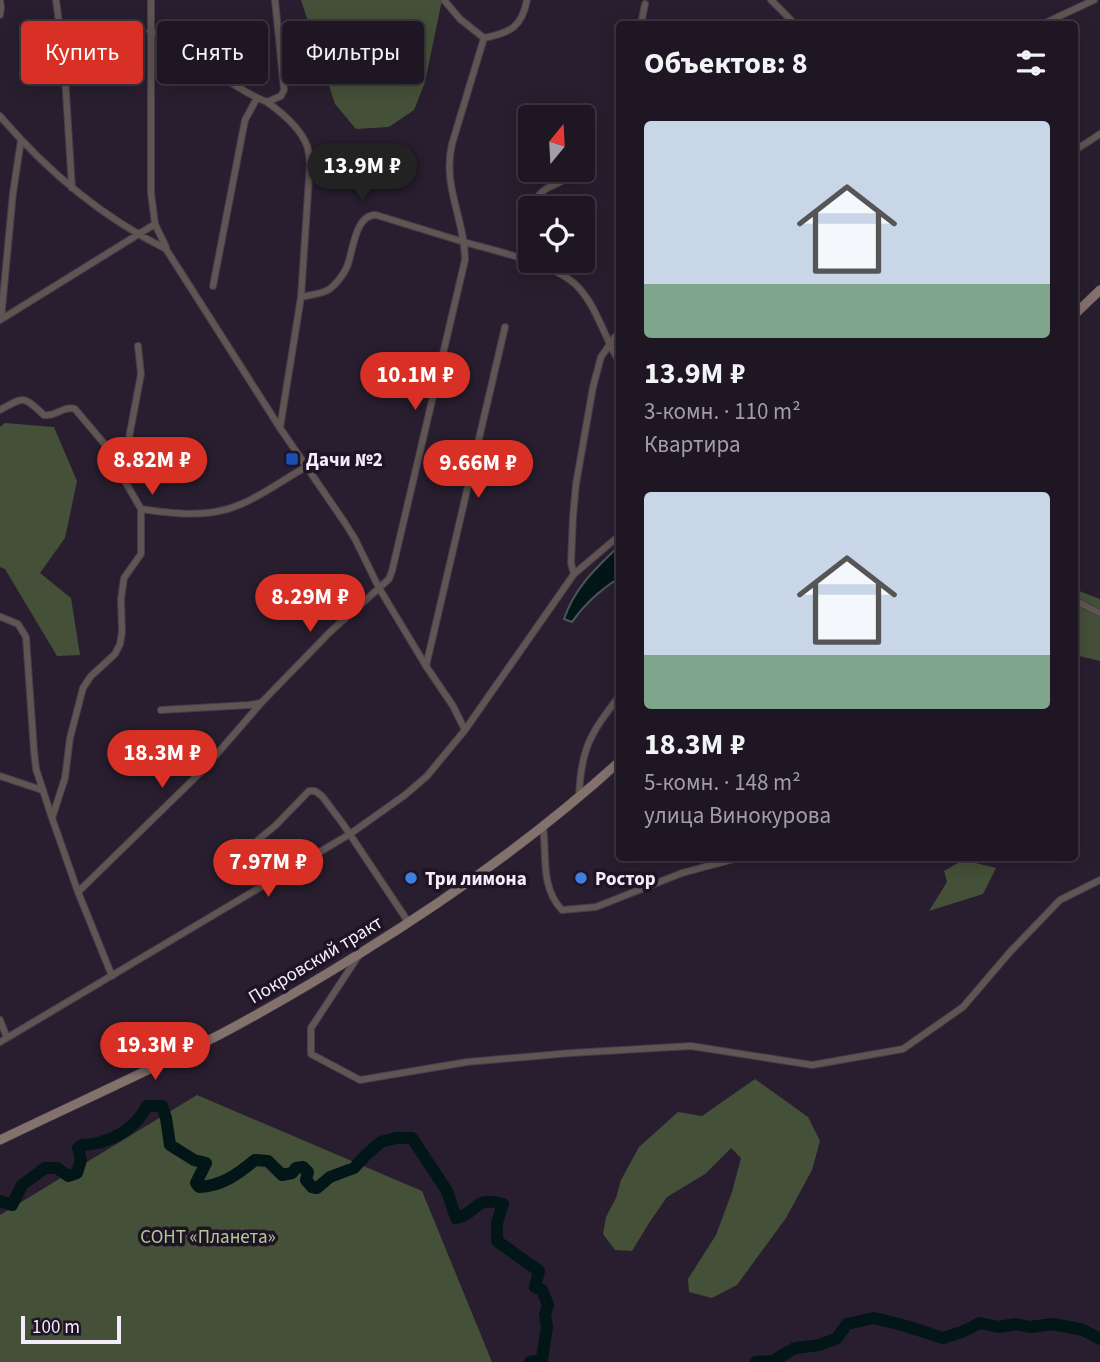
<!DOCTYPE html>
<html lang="ru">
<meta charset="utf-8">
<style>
body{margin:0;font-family:"Source Sans 3",sans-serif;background:#261f2b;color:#f1f3f6;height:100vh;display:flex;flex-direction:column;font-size:26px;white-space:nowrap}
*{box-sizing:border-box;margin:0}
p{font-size:23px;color:#a19fa6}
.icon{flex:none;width:38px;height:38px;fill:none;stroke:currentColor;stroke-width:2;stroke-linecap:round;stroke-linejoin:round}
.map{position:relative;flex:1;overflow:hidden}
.drawer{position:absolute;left:616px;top:21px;width:462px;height:840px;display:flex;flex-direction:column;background:#1e1623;border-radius:7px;box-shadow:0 4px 18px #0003,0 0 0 2px #3c3541}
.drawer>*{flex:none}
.banner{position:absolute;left:21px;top:21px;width:490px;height:63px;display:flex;gap:14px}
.needle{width:46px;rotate:18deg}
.controls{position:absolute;left:518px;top:105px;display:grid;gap:14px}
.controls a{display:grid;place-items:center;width:77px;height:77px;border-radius:7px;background:#1e1623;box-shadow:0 4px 18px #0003,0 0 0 2px #3c3541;font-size:35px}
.scale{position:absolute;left:21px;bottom:18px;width:100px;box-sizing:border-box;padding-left:7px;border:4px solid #f4edf9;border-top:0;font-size:19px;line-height:24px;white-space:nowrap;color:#f4edf9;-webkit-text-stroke:5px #1e1425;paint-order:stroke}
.price{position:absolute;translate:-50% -60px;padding:0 16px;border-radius:24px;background:#d93025;color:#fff;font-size:23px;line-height:46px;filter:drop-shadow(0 2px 4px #0008)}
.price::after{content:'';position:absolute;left:50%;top:42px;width:21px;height:16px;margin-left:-10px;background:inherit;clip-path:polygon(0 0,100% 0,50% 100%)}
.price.selected{background:#222;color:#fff}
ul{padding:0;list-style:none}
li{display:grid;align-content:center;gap:14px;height:371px;padding:0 28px}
li span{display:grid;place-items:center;height:217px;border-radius:7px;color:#555}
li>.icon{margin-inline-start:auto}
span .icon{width:126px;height:126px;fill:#fffc;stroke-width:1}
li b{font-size:30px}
h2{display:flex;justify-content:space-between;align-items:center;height:84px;padding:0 28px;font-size:30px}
.tag{padding:0 24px;border-radius:7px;background:#1e1623;box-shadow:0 4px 18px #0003,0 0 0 2px #3c3541;font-size:24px;line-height:63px}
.tag.selected{background:#d93025;color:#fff}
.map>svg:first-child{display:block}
</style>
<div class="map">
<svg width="1100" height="1362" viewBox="0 0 1100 1362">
<rect width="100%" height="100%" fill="#281e2f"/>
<!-- green -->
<path fill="#455038" d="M 301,0 L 442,0 L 425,82 L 414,110 L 389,127 L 356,129 L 335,104 Z
M 5,423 L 54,427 L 77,481 L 65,538 L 40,573 L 71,598 L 80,655 L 57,656 L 5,569 L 0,567 L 0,427 Z
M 1074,589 L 1100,599 L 1100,661 L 1075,655 Z
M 963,860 L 996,868 L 983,894 L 929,911 L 947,882 L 944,871 Z
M 755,1079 L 808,1117 L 820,1141 L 812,1170 L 786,1218 L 737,1285 L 712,1298 L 689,1292 L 688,1279 L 716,1235 L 732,1192 L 741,1158 L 731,1148 L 705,1174 L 667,1197 L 649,1223 L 632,1251 L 615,1250 L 603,1234 L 606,1217 L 616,1198 L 621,1180 L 639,1147 L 678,1112 L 702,1116 Z
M 197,1095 L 422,1191 L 492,1362 L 0,1362 L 0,1215 Z"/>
<!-- water -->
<path fill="#021517" stroke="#4b565b" stroke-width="2" d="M 238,31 L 250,31 L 259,33 L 262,64 L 260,75 L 250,76 L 233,74 L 225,64 Z
M 619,546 L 619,578 C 600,590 585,603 572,622 L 564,619 C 575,587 596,568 619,546 Z"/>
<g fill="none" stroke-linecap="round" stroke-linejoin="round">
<!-- river -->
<path stroke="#021517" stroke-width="12" d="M 0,1201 L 12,1205 L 22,1185 L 45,1168 L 57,1168 L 68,1176 L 77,1173 L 81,1160 L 78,1148 L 82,1145 C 109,1144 135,1130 147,1106 L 162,1106 L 166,1118 L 170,1145 L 194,1160 L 206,1163 L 196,1183 L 199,1187 C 222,1186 238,1174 255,1160 L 268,1161 L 282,1175 L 292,1173 L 296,1168 L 303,1167 L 308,1172 L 306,1180 L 312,1187 L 317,1188 L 330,1177 L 354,1168 L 366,1155 L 381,1142 L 396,1138 L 412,1138 L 447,1191 L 456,1218 C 478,1214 473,1195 503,1204 L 497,1223 L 497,1241 L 539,1271 L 535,1287 L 542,1290 L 548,1305 L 545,1314 L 547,1327 L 542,1359 L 530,1362
M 756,1362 L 773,1361 L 795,1348 L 820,1345 L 837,1338 L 847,1324 L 874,1318 L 906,1326 L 943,1338 L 962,1332 L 980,1323 L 999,1327 L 1016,1324 L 1030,1327 L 1053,1324 L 1083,1330 L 1100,1339"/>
<defs>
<path id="street" d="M 0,0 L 1,7 L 0,15
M 56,0 L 64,61 L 72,188
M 151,0 L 151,193 L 155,224 L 166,247
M 444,0 L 460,19 L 484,38
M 771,0 L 795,24
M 641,24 L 645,4
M 1043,24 L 1094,0
M 150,31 C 160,35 170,40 179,46 C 209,65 234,89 267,102 L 281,96 L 284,90 L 275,0
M 267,102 C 281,112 301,129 307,146 C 309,151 309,158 310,163 L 301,297 L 280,428
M 0,116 C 46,170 102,217 166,249 L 280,428 L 345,523 L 355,539 L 379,588 L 426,666 L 453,706 L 465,730 L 427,776 L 405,795 L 350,834 L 0,1042
M 1074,151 L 1100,134
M 532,208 C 542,179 563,190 571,170
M 521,258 L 530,214
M 213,286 L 245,120 L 257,98
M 301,297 C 309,295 321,294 328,290 C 336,285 345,273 348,264 C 353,249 356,214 376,215 C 405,224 434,233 464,242 C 495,251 557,264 578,287 C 597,307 605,339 620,363
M 1,319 L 13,193 L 21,140
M 0,320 L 155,224
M 138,346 L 141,374 L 128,443 L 126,483 L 141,509 C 173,514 209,518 239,505 C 262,496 284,479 306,467
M 0,410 C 25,396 23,396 44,415 C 56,417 64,405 75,409 L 107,447 L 125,482
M 574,574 L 571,563 L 573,517 L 576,484 L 593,387 L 601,357 L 620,330
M 1074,600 L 1100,613
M 1,617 L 18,624 L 26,637 L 34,751 L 36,769 L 52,818
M 426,666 L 505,327
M 161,710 L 249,705 L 260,703
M 465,730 L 574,574 L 620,535
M 0,776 L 42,790
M 579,796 C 581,747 591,733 620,695
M 543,826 C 547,855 540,887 562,910 L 596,907 L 682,873 L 738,858
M 258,840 L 276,825 L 309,791 L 315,791 L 322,796 L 343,824 L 409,923
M 78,892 L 203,770 L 262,702 L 330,632 L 389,579 L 392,571 L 465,260 C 465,219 442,187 452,144 L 484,38 C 510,33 522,27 527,0
M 359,955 L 311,1028 L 311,1054 L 360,1080 L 467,1062 L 571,1053 L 691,1046 L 812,1065 L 903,1049 L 963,1007 L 1010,952 L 1060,900 L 1100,880
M 112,976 L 78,892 L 52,818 L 65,778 L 70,738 L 83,688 L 91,676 L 115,654 L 120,644 L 122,632 L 121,599 L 124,578 L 141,554 L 141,509
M 0,1020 L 7,1038"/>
<path id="secondary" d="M 1074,315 L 1100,290
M 0,1140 C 73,1105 148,1071 221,1034 C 268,1009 314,982 359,954 C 451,897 540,834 620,761"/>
</defs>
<!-- street casing -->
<use href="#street" stroke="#453b4b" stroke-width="8"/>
<!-- secondary casing -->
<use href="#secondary" stroke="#453b4b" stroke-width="10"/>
<!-- street -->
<use href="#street" stroke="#605552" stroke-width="6"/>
<!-- secondary -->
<use href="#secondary" stroke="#83716c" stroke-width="9"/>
</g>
<!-- markers -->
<rect fill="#1a4fb4" stroke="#1e1425" stroke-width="2.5" x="285" y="452" width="14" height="14" rx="3.5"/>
<g fill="#3f7fe0" stroke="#1e1425" stroke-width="2.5">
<circle cx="411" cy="878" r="7"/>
<circle cx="581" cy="878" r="7"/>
</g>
<g text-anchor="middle" stroke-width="7" stroke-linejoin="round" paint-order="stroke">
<!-- poi labels -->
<g font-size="19" font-weight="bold" fill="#f4edf9" stroke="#1e1425" text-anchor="start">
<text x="306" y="466">Дачи №2</text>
<text x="425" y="885">Три лимона</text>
<text x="595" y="885">Ростор</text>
</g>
<!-- street labels -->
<g font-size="19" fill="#f4edf9" stroke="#1e1425">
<text transform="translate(315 959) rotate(-31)" y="7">Покровский тракт</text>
</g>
<!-- park labels -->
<g font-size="19" fill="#b2ca95" stroke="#1e1425">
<text x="208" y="1243">СОНТ «Планета»</text>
</g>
</g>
</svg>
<div class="controls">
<a><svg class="needle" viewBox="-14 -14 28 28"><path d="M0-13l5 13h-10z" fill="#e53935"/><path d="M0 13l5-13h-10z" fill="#a19fa6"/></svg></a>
<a><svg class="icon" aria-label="locate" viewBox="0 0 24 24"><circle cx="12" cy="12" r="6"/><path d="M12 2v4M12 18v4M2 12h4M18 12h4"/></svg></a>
</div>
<div class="scale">100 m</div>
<b class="price selected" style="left:362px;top:203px">13.9M ₽</b>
<b class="price" style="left:415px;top:412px">10.1M ₽</b>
<b class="price" style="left:152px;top:497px">8.82M ₽</b>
<b class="price" style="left:478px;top:500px">9.66M ₽</b>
<b class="price" style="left:310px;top:634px">8.29M ₽</b>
<b class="price" style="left:162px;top:790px">18.3M ₽</b>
<b class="price" style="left:268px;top:899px">7.97M ₽</b>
<b class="price" style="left:155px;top:1082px">19.3M ₽</b>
<div class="banner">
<a class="tag selected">Купить</a>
<a class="tag">Снять</a>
<a class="tag">Фильтры</a>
</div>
<section class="drawer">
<h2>Объектов: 8<svg class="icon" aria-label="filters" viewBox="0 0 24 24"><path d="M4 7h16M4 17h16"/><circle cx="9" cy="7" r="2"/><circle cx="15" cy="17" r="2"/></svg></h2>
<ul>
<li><span style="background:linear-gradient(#c9d6e8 75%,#7fa58c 0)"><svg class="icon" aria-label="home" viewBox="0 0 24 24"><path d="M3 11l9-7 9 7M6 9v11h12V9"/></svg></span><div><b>13.9M ₽</b><p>3-комн. · 110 m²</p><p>Квартира</p></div></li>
<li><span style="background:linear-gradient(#c9d6e8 75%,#7fa58c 0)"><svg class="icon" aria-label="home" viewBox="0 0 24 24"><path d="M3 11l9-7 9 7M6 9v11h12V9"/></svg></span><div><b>18.3M ₽</b><p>5-комн. · 148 m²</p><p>улица Винокурова</p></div></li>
</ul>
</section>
</div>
